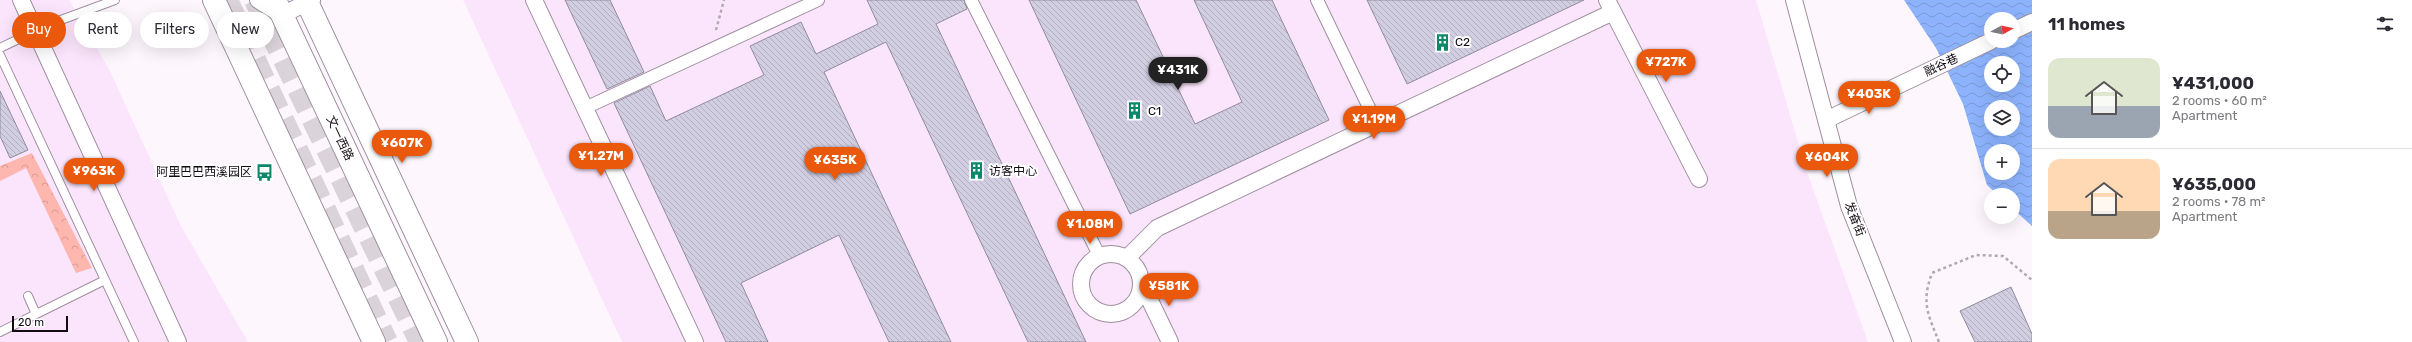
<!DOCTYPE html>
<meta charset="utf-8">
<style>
body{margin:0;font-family:Rubik,"Noto Sans SC",sans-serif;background:#f2f2f3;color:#2b2b33;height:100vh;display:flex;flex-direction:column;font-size:15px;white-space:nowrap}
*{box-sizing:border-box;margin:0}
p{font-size:13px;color:#7c7c81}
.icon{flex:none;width:22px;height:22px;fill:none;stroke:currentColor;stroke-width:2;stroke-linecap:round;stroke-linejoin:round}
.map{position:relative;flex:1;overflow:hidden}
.drawer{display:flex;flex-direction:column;background:#fff;width:380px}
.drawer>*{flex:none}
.top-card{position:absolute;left:12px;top:12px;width:380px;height:36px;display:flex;gap:8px}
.needle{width:26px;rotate:82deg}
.controls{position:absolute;left:1984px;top:12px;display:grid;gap:8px}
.controls a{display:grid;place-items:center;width:36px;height:36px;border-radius:50%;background:#fff;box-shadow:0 4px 16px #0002;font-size:20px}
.scale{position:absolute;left:12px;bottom:10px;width:56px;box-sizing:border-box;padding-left:4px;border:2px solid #120c12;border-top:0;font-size:11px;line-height:14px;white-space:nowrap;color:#120c12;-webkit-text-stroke:3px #fff;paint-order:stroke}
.price{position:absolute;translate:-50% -34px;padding:0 9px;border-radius:14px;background:#ea580c;color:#fff;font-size:13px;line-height:26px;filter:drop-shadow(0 1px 2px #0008)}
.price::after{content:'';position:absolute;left:50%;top:24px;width:12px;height:9px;margin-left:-6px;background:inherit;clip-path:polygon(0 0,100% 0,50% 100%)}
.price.current{background:#222;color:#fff}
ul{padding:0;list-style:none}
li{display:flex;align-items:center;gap:12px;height:100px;padding:0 16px}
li+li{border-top:1px solid #e1e1e2}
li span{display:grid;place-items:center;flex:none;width:112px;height:80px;border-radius:12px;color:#555}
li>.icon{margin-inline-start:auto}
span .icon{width:48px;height:48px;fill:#fffc;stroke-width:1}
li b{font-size:17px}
h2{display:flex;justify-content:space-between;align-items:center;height:48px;padding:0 16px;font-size:17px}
.pill{padding:0 14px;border-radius:18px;background:#fff;box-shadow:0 4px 16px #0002;font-size:14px;line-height:36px}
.pill.current{background:#ea580c;color:#fff}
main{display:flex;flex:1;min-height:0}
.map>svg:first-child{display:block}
</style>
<main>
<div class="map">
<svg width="2032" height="342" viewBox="0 0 2032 342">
<defs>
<pattern id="forest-crowns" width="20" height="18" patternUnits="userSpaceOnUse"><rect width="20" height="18" fill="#fdb7ae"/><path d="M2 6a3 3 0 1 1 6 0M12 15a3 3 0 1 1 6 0" fill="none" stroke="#d89c95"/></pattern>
<pattern id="water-waves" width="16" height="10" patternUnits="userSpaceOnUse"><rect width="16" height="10" fill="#8db3fd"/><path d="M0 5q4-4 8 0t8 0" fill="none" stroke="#7999d8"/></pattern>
<pattern id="building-back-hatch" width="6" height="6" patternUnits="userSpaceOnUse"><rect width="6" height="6" fill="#d1cee2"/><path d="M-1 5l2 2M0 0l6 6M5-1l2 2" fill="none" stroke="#b2b0c1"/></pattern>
</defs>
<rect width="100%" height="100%" fill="#fdf6fd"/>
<!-- built -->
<path fill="#fbe5fc" d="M 0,0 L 69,0 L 109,69 L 181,226 L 248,342 L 0,342 Z
M 463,0 L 1756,0 L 1807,172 L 1868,342 L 622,342 Z"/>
<!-- forest -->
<path fill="url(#forest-crowns)" d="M 32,153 L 92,268 L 76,273 L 26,168 L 0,181 L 0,166 Z"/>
<!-- water -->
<path fill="url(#water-waves)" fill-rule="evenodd" d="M 1904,0 L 2032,0 L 2032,226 L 2013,209 L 2013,195 L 1998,195 L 1987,185 L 1963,104 L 1936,48 ZM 1991,19 L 2013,19 L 2013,41 L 1991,41 ZM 1991,63 L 2013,63 L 2013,85 L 1991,85 ZM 1991,107 L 2013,107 L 2013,129 L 1991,129 ZM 1991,151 L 2013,151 L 2013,173 L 1991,173 Z"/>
<!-- building -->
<path fill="url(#building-back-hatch)" stroke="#908c9f" d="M 565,0 L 610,0 L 644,72 L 607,89 Z
M 867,0 L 964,0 L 967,9 L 936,24 L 1086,342 L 1028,342 L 886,42 L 824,72 L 951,342 L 889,342 L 839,235 L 741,283 L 768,342 L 726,342 L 614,103 L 650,86 L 666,121 L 764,75 L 750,46 L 801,22 L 816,54 L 878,24 Z
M 1029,0 L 1136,0 L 1195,124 L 1242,102 L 1194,0 L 1272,0 L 1329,120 L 1130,214 Z
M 1367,0 L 1584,0 L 1407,84 Z
M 0,91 L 28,150 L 10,158 L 0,136 Z
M 2011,287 L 2032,334 L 2032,342 L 1975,342 L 1960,311 Z"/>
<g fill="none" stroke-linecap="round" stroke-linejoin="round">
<!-- trunk-tunnel -->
<path stroke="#dad3da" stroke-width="22" stroke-dasharray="22 11" stroke-linecap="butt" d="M 227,0 L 387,342
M 255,0 L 420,342"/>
<defs>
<path id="service" d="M 0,48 L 50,24 L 115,0
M 0,55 L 134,342
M 28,296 L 36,314
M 0,332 L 105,280"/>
<path id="pedestrian" d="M 971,0 L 1099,255
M 1317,0 L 1377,124
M 585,108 L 818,0"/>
<path id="minor" d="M 21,0 L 178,342
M 258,0 L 282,15 L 312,0
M 534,0 L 695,342
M 1607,0 L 1699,179
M 1794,0 L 1849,206 L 1903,342
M 2013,31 L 2032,22
M 1826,120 L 1991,41
M1081 284a30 30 0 1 1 60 0a30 30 0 1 1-60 0Z
M 1128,257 L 1157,228 L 1613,12
M 1142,284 L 1170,342"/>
<path id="secondary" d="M 306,0 L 467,342"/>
<path id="primary" d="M 214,0 L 374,342
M 275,0 L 436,342"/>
</defs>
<!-- service casing -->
<use href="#service" stroke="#9e8f9e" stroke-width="10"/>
<!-- pedestrian casing -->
<use href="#pedestrian" stroke="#9e8f9e" stroke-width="14"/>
<!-- minor casing -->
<use href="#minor" stroke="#9e8f9e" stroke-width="18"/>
<!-- secondary casing -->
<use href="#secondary" stroke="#9e8f9e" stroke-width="24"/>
<!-- primary casing -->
<use href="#primary" stroke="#9e8f9e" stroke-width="24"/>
<!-- path -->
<path stroke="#b0aab0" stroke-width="2.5" stroke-dasharray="3 3" stroke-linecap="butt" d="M 716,30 L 724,0
M 1939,342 C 1928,314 1921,303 1932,273 L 1976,255 L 2003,256 L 2032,280"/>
<!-- service -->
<use href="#service" stroke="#fff" stroke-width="8"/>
<!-- pedestrian -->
<use href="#pedestrian" stroke="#fff" stroke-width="12"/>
<!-- minor -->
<use href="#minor" stroke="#fff" stroke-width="16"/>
<!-- secondary -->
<use href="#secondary" stroke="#fff" stroke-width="22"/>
<!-- primary -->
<use href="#primary" stroke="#fff" stroke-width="22"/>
</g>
<!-- icons -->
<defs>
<symbol id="building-bare" viewBox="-9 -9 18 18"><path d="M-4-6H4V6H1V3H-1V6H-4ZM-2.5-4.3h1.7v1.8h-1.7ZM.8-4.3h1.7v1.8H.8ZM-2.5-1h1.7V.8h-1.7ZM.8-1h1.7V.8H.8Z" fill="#0c8769" stroke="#fff" stroke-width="2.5" paint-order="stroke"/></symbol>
<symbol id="bus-bare" viewBox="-9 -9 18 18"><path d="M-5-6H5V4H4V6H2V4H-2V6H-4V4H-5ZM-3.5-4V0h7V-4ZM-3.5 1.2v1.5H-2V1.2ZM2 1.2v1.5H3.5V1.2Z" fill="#0c8769" stroke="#fff" stroke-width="2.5" paint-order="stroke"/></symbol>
</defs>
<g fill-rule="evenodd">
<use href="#building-bare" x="1430" y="30" width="25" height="25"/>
<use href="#building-bare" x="1122" y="98" width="25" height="25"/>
<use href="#building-bare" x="964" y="158" width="25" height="25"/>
<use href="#bus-bare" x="252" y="160" width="25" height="25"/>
</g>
<g text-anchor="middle" stroke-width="4" stroke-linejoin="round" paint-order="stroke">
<!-- poi labels -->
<g font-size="12" fill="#120c12" stroke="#fff" text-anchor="start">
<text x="1455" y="46">C2</text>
<text x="1148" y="115">C1</text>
<text x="989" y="175">访客中心</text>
<text x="252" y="176" text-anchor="end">阿里巴巴西溪园区</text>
</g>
<!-- street labels -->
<g font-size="12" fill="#120c12" stroke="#fff">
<text transform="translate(1941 65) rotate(-25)" y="4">融谷巷</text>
<text transform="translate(340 138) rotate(65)" y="4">文一西路</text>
<text transform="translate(1855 219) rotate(69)" y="4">发奋街</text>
</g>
</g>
</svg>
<div class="controls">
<a><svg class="needle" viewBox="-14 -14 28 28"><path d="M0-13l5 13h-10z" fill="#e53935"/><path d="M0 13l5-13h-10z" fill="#7c7c81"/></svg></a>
<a><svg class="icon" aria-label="locate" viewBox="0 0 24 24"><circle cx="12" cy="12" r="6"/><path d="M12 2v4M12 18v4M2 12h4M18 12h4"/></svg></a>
<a><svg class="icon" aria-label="layers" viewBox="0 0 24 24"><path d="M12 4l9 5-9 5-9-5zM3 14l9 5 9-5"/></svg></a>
<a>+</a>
<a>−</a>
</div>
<div class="scale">20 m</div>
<b class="price" style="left:1666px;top:83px">¥727K</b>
<b class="price current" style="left:1178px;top:91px">¥431K</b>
<b class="price" style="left:1869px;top:115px">¥403K</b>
<b class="price" style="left:1374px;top:140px">¥1.19M</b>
<b class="price" style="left:402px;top:164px">¥607K</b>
<b class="price" style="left:601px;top:177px">¥1.27M</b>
<b class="price" style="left:1827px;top:178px">¥604K</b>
<b class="price" style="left:835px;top:181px">¥635K</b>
<b class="price" style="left:94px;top:192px">¥963K</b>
<b class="price" style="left:1090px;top:245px">¥1.08M</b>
<b class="price" style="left:1169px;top:307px">¥581K</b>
<div class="top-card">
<a class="pill current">Buy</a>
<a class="pill">Rent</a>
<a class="pill">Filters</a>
<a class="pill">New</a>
</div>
</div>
<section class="drawer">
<h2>11 homes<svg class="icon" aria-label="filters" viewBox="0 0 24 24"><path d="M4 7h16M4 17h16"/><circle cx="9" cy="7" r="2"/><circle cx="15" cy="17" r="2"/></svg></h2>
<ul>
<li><span style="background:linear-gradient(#dfe7d0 60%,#9aa5b1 0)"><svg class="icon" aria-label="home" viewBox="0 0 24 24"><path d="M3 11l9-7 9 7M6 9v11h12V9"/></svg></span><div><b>¥431,000</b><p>2 rooms · 60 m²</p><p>Apartment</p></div></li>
<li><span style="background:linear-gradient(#ffd9b3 65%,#b9a48a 0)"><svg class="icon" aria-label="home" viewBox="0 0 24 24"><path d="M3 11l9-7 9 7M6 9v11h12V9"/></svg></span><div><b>¥635,000</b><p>2 rooms · 78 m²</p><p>Apartment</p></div></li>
</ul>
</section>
</main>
